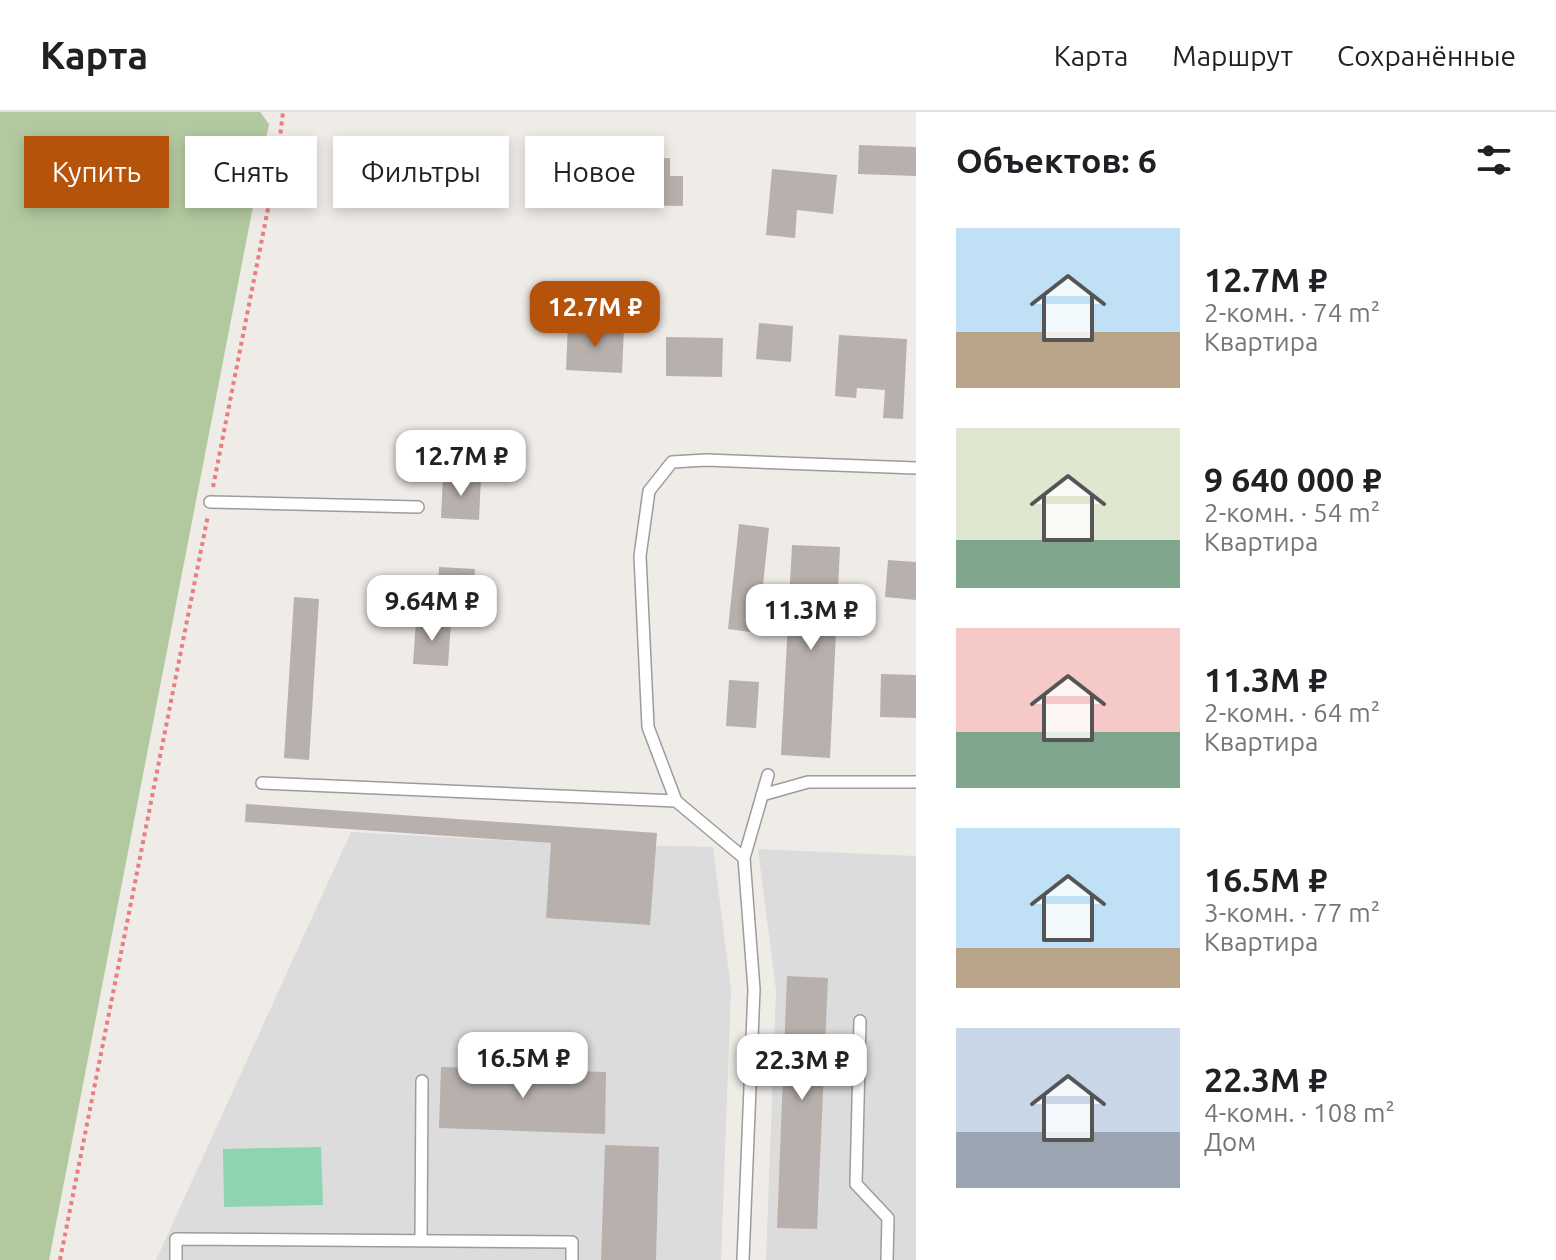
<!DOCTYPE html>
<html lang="ru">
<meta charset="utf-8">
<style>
body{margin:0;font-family:Ubuntu,sans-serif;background:#f2f2f2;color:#202124;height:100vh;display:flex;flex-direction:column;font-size:30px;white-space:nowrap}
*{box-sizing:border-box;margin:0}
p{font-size:26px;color:#757577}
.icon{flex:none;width:44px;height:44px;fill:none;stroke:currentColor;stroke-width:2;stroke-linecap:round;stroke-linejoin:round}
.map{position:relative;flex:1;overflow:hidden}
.drawer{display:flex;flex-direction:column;background:#fff;width:640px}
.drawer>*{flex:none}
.banner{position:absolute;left:24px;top:24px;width:760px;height:72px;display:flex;gap:16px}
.price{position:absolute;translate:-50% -68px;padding:0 18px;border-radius:16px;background:#fff;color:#222;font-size:26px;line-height:52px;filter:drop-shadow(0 2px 4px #0008)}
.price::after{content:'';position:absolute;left:50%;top:48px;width:24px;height:18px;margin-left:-12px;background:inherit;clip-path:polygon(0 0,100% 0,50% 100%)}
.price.current{background:#b45309;color:#fff}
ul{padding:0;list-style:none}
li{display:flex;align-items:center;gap:24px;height:200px;padding:0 40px}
li span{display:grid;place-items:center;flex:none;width:224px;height:160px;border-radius:0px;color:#555}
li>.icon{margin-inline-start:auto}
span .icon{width:96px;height:96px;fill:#fffc;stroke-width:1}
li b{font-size:34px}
h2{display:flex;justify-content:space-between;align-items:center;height:96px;padding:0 40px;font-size:34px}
.chip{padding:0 28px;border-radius:0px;background:#fff;box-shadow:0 4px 12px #0003;font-size:28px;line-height:72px}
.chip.current{background:#b45309;color:#fff}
header{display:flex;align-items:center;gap:48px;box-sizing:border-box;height:112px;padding:0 40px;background:#fff;border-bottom:2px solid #e0e0e0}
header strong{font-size:38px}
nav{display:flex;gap:44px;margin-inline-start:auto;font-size:28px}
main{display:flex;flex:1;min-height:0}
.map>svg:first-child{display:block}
</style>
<header>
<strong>Карта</strong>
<nav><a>Карта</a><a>Маршрут</a><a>Сохранённые</a></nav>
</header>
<main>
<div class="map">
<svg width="916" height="1148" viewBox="0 0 916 1148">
<rect width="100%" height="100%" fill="#efebe7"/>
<!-- residential -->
<path fill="#dddcdc" d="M 351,720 L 551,731 L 713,735 L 731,878 L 721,1148 L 156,1148 Z
M 758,737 L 916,744 L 916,1148 L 766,1148 L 776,879 Z"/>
<!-- forest -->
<path fill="#b2c9a0" d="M 0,0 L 260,0 L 269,12 L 49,1148 L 0,1148 Z"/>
<!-- pitch -->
<path fill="#8ed4b0" d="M 321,1035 L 323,1093 L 224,1095 L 223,1037 Z"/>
<!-- building -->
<path fill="#b8b0ad" d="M 859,33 L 916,35 L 916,64 L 858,62 Z
M 670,46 L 670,64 L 683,64 L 683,94 L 617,93 L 617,47 Z
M 772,57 L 837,63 L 833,102 L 797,98 L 795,126 L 766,123 Z
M 759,211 L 793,214 L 791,250 L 756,247 Z
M 568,213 L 624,216 L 622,261 L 566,258 Z
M 839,223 L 907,227 L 903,307 L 883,306 L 885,278 L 857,276 L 856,286 L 835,284 Z
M 666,225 L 723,226 L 722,265 L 666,264 Z
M 443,363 L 481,365 L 479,408 L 441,406 Z
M 739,412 L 769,416 L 758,521 L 728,517 Z
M 792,433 L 840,435 L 830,646 L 781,643 Z
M 888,448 L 916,450 L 916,488 L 885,485 Z
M 439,455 L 475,457 L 472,501 L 437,499 Z
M 294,485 L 319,487 L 309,648 L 284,646 Z
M 416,508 L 451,510 L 448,554 L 413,552 Z
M 881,562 L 916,563 L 916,606 L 880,605 Z
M 729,568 L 759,570 L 756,616 L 726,614 Z
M 246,692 L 657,721 L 650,813 L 546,806 L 551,731 L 245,710 Z
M 787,864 L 828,866 L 817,1117 L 777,1116 Z
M 441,955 L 606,960 L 605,1022 L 439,1016 Z
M 605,1033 L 659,1035 L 656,1148 L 601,1148 Z"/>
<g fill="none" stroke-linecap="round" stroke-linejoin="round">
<defs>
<path id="lane" d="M 210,390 L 418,395
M 262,671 L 676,689
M 762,683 L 808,670 L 916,670
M 744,746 L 676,689 L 648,615 L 640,444 L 649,379 L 672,350 L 706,348 L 916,356
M 860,909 L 856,1072 L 888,1106 L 887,1148
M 421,1128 L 422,969
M 176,1148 L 176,1127 L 572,1130 L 572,1148
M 743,1148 L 754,877 L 744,746 L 768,663"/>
</defs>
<!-- lane casing -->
<use href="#lane" stroke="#9c9c9c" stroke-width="14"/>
<!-- path -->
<path stroke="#e97d80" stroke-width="4" stroke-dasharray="4 4" stroke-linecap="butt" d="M 213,375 L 277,51 L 283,0
M 60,1148 L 208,403"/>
<!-- lane -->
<use href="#lane" stroke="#fff" stroke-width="11"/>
</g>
</svg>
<b class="price current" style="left:595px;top:237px">12.7M ₽</b>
<b class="price" style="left:461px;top:386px">12.7M ₽</b>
<b class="price" style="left:432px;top:531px">9.64M ₽</b>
<b class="price" style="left:811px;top:540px">11.3M ₽</b>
<b class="price" style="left:523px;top:988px">16.5M ₽</b>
<b class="price" style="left:802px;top:990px">22.3M ₽</b>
<div class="banner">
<a class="chip current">Купить</a>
<a class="chip">Снять</a>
<a class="chip">Фильтры</a>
<a class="chip">Новое</a>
</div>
</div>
<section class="drawer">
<h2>Объектов: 6<svg class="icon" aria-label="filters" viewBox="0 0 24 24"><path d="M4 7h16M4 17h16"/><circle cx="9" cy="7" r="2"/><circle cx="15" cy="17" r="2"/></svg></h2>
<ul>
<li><span style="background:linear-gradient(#bfe0f5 65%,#b9a48a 0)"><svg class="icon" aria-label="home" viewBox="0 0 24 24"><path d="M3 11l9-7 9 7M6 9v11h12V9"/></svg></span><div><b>12.7M ₽</b><p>2-комн. · 74 m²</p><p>Квартира</p></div></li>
<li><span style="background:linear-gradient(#dfe7d0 70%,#7fa58c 0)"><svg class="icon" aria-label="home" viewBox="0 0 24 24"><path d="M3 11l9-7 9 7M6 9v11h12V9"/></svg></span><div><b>9 640 000 ₽</b><p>2-комн. · 54 m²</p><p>Квартира</p></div></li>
<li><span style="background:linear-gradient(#f6c9c9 65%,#7fa58c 0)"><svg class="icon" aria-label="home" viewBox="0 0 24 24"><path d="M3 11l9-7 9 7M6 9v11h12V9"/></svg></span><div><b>11.3M ₽</b><p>2-комн. · 64 m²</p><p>Квартира</p></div></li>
<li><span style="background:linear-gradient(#bfe0f5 75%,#b9a48a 0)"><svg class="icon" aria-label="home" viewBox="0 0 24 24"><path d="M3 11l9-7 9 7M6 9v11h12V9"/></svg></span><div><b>16.5M ₽</b><p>3-комн. · 77 m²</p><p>Квартира</p></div></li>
<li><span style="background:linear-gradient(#c9d6e8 65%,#9aa5b1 0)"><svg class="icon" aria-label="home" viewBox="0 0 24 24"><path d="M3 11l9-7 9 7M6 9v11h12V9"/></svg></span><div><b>22.3M ₽</b><p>4-комн. · 108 m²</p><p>Дом</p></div></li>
</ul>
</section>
</main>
